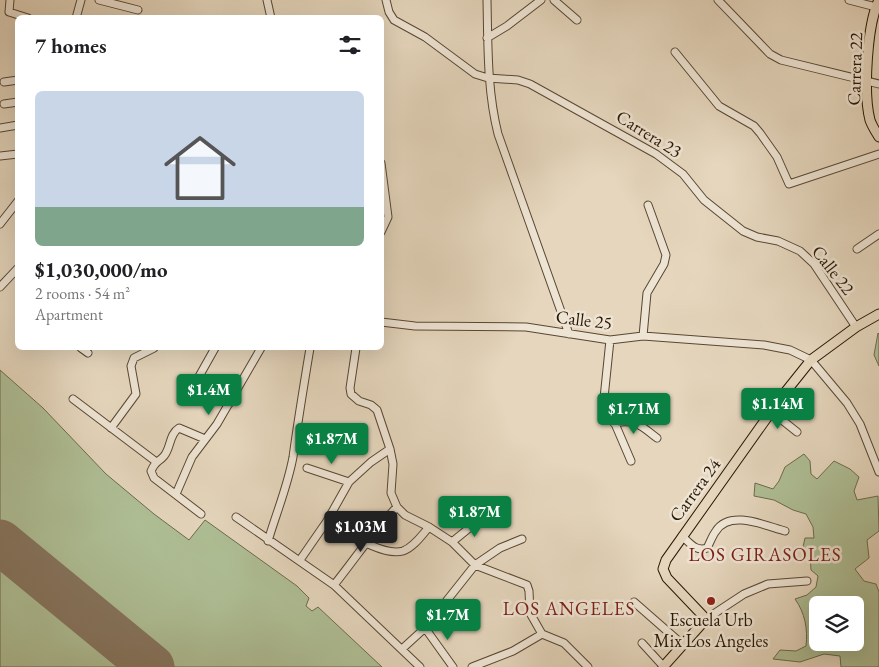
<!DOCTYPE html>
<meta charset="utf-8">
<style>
body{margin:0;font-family:"EB Garamond",serif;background:#f2f2f2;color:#202124;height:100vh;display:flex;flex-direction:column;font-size:19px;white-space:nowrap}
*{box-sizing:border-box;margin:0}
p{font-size:16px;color:#757577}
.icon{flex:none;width:28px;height:28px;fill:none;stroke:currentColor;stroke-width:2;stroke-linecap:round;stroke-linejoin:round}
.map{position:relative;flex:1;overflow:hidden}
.panel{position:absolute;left:15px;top:15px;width:369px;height:335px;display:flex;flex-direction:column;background:#fff;border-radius:8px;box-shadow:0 5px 20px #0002}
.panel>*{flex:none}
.buttons{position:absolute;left:809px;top:596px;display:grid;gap:10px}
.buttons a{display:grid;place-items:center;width:55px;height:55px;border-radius:8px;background:#fff;box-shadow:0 5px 20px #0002;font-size:25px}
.price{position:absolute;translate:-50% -42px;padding:0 11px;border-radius:5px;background:#0b8043;color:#fff;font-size:16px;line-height:32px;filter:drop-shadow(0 1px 2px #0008)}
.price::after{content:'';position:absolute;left:50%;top:30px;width:15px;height:11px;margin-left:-8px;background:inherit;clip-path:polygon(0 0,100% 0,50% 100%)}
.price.current{background:#222;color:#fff}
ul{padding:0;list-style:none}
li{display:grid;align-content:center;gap:10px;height:265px;padding:0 20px}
li span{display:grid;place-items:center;height:155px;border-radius:8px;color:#555}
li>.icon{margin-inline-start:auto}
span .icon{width:90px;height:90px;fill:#fffc;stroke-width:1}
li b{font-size:21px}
h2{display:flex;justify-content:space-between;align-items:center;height:60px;padding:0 20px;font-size:21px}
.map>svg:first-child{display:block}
</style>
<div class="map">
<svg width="879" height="667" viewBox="0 0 879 667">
<rect width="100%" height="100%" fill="#e5d6bd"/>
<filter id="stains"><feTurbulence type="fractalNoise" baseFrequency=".004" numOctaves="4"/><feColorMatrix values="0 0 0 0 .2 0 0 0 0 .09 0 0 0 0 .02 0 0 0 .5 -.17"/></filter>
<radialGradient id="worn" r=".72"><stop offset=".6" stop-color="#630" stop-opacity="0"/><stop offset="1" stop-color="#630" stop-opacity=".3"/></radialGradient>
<!-- green -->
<path fill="#afbf96" stroke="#6c6b4c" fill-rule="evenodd" d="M 878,333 L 879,334 L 879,366 L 874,355 Z
M 0,370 L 43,408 L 106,474 L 154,514 L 189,540 L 205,520 L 297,586 L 309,598 L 306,606 L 312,611 L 318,607 L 382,667 L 175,667 L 0,525 Z
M 804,454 L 810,461 L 811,474 L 817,479 L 834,461 L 850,469 L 859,477 L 854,491 L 857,500 L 878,496 L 879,531 L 867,540 L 869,558 L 855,569 L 864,581 L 876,584 L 879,592 L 879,667 L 841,667 L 840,656 L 824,654 L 800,662 L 773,659 L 780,650 L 796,651 L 806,646 C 808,629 805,613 795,599 L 807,595 L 816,587 L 818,576 L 811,570 L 810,555 L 803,547 L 805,538 L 814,538 L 813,527 L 806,514 L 793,510 L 774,500 L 754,496 L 755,483 L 773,489 L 779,481 L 785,467 ZM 818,605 L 855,605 L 855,642 L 818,642 Z
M 0,570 L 119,667 L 0,667 Z"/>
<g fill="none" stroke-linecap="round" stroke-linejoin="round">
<!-- runway -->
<path stroke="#877660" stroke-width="45" d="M 0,542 L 152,667"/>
<defs>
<path id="minor" d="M 10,0 L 9,12 L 28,18
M 99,0 L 138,10
M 267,0 L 271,18
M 386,0 L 389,12 L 394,20 L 425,37 L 475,74 L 488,78 L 518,80 L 530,84 L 656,154 L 683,174 L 704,200 L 743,231 L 757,237 L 778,241 L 800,251 L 814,264 L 856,327
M 487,0 C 488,45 487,90 498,134 L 569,334
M 554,0 L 577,20
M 718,0 L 770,54 L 781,60 L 879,84
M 849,0 L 876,7
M 76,18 L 81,0
M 487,38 L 507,26 L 541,0
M 675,52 L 719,106 L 754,126 L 760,133 L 777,157 L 789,184 L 879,154
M 4,82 L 18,80
M 4,104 L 18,102
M 0,128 L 18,125
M 0,156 L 18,154
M 381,163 L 388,217 L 381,232
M 0,224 L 18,201
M 857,249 L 879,234
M 0,287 L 18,268
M 381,322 L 415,326 L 526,327 L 610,340 L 643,336 L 764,345 L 790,350 L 811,360 L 847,403 L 860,424 L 879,472
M 643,336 L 647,293 L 664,264 L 666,255 L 648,205
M 610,340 L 604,398 L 631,461
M 81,348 L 88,353
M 215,348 L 197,380 L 230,403
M 356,348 L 350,388 L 351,394 L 359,401 L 371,405 L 377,410 L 390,449 L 393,464 L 391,493 L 397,507 L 405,515 L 429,527 L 452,542 L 475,565 L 527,585 L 529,591 L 530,613 L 542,634
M 73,399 L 155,461
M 772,412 L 797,432
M 614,423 C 636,419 640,425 657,438
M 111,428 L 136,394 L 131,366 L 134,358 L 154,348
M 307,468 L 349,482
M 176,494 L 192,457 L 217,424 L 261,348
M 201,514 L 154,478 L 151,471 C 156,460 158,463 164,456 C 171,448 169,434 179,428 L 205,439
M 236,517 L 334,585 L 420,667
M 327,521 C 345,531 382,557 403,551 C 414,547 422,535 429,527
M 682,536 C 690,543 696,552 707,548 C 710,543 712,536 716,531 C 730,509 766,526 785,531
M 268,541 C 276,514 288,485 293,457 C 298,420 304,384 310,348
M 452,542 L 484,516
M 300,560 L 327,521 L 349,482 L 371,462 L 390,449
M 334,585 C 355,559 373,531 397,507
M 634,602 L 682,644
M 706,619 L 744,594 L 768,584 L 807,581
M 425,628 L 453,667
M 542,634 L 564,643 L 588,667
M 642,643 L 664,667
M 402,649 L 425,628 L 475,565 L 500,548 L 522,539
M 472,667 L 513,651 L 542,634"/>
<path id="major" d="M 879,0 C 867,24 863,93 870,120 C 872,126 876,132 879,137
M 663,667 L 706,619 L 667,578 L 663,569 L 666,560 L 783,395 L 811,360 L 856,327 L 879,314"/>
</defs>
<!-- minor casing -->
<use href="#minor" stroke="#584732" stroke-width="9"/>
<!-- major casing -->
<use href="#major" stroke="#291703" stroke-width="11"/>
<!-- minor -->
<use href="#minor" stroke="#eee4d4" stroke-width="7"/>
<!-- major -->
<use href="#major" stroke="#e5d6bd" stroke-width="9"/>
</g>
<!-- markers -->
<circle fill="#8f2418" stroke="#eee4d4" stroke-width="2" cx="711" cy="601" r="5"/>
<g text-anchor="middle" stroke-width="5" stroke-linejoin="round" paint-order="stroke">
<!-- street labels -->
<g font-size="18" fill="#291703" stroke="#eee4d4">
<text transform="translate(855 69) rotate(-88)" y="6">Carrera 22</text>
<text transform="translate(649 134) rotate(32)" y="6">Carrera 23</text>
<text transform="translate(833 270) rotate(52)" y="6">Calle 22</text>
<text transform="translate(584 320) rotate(7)" y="6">Calle 25</text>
<text transform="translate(695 490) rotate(-54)" y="6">Carrera 24</text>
</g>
<!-- poi labels -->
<g font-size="18" fill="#291703" stroke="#eee4d4">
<text x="711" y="626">Escuela Urb<tspan x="711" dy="21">Mix Los Angeles</tspan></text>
</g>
<!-- neighbourhood labels -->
<g font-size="19" letter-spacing="1" fill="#7a1f14" stroke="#eee4d4">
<text x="765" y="561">LOS GIRASOLES</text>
<text x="569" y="615">LOS ANGELES</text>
</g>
</g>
<rect width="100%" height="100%" filter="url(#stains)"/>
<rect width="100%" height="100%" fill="url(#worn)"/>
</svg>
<div class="buttons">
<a><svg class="icon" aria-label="layers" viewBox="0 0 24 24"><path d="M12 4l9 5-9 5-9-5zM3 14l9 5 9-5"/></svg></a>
</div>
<b class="price" style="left:209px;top:416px">$1.4M</b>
<b class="price" style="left:778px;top:430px">$1.14M</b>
<b class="price" style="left:634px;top:435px">$1.71M</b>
<b class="price" style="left:332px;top:465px">$1.87M</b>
<b class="price" style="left:475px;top:538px">$1.87M</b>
<b class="price current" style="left:361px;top:553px">$1.03M</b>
<b class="price" style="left:448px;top:641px">$1.7M</b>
<section class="panel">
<h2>7 homes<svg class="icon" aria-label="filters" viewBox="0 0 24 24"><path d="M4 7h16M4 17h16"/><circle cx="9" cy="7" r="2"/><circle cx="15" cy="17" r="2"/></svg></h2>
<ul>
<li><span style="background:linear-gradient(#c9d6e8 75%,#7fa58c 0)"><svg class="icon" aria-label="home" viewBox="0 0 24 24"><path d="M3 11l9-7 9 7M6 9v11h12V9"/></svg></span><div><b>$1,030,000/mo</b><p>2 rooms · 54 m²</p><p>Apartment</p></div></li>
</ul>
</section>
</div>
